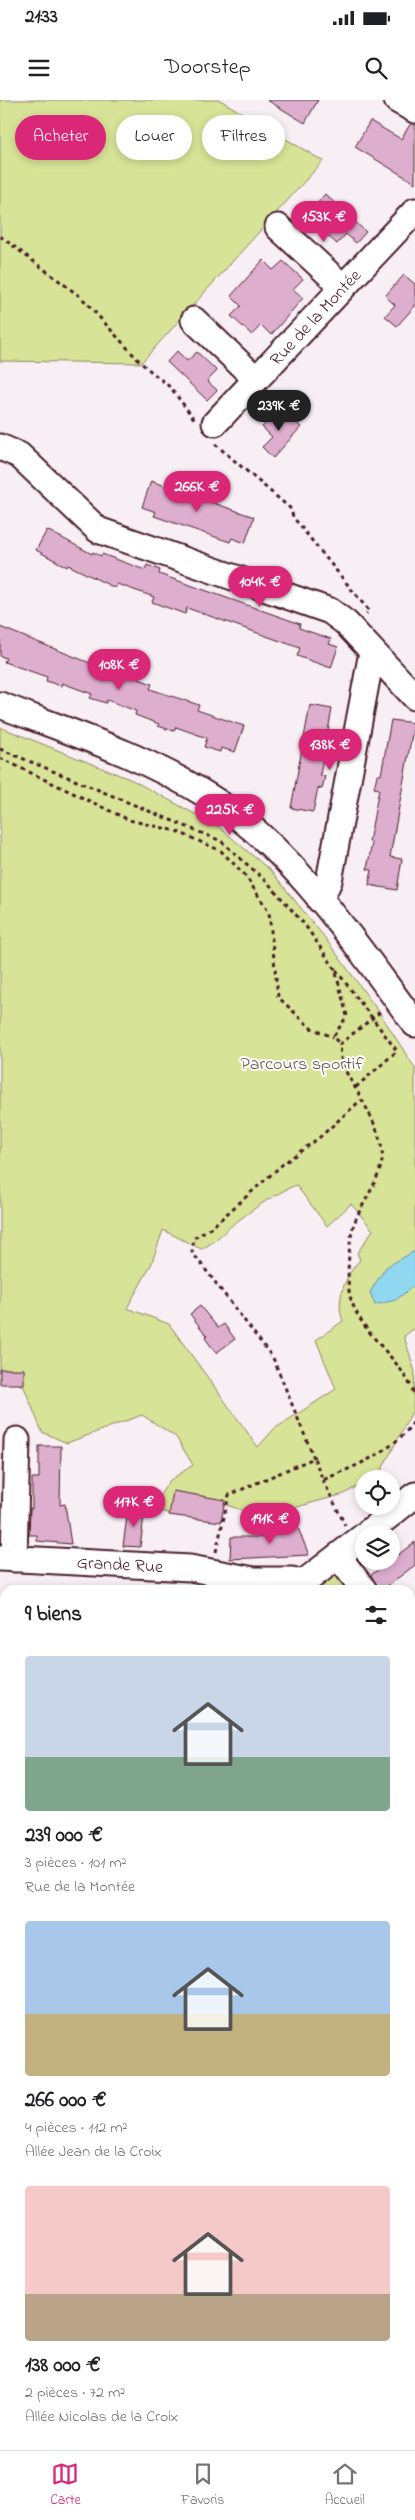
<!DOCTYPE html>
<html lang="fr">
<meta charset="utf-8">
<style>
body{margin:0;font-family:"Indie Flower",sans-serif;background:#f6f6f6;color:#202124;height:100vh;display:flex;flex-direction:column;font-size:19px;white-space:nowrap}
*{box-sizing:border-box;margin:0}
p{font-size:16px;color:#757577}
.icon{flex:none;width:28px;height:28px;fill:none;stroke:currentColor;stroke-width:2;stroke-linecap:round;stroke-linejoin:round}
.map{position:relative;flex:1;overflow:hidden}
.side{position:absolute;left:0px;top:1485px;width:415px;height:865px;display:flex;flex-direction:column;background:#fff;border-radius:15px 15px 0 0;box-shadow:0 2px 8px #0003}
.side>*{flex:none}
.banner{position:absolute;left:15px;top:15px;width:385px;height:45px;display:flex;gap:10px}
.tools{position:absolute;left:355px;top:1370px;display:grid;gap:10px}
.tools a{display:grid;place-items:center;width:45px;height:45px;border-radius:50%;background:#fff;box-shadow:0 2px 8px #0003;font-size:25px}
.price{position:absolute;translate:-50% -42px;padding:0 11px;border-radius:18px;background:#db2777;color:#fff;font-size:16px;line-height:32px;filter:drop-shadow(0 1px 2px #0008)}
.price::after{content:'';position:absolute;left:50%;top:30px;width:15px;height:11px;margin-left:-8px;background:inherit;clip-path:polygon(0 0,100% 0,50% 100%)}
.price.current{background:#222;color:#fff}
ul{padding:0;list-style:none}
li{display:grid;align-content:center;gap:10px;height:265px;padding:0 25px}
li span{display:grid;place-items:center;height:155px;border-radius:5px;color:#555}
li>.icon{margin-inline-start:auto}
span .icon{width:90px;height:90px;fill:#fffc;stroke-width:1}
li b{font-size:21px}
h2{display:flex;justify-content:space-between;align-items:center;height:60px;padding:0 25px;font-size:21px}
.tag{padding:0 18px;border-radius:22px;background:#fff;box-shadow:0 2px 8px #0003;font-size:18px;line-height:45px}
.tag.current{background:#db2777;color:#fff}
.status{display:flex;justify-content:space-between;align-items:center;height:35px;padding:0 25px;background:#fff;direction:ltr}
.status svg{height:14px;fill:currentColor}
header{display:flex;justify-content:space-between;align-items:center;height:65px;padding:0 25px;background:#fff;font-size:22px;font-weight:600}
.dock{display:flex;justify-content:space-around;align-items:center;height:70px;border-top:1px solid #e0e0e0;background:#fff;font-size:14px;color:#757577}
.dock a{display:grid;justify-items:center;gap:2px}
.dock .current{color:#db2777}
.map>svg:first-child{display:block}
</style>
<div class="status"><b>21:33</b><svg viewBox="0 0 49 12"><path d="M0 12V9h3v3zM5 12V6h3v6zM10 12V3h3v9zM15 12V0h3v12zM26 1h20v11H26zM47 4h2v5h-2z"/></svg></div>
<header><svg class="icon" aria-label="menu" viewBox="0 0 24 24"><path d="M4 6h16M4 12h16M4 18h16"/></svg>Doorstep<svg class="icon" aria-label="search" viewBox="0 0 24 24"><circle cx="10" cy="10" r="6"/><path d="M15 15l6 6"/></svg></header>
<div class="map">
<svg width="415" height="2350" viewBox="0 0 415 2350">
<rect width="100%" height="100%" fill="#f8eff5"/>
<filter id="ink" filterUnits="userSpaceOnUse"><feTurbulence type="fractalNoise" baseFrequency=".02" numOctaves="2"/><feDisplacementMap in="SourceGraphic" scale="10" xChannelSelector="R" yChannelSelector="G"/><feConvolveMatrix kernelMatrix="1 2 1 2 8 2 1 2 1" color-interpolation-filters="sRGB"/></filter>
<g filter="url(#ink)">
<!-- built -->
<path fill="#f0dcea" d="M 410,1941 L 415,1948 L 415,2056 L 410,2060 Z"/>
<!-- green -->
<path fill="#d7e497" stroke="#908261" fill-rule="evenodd" d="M 0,0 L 220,0 L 323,61 L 141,263 L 0,261 Z
M 0,627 L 132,680 L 219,727 L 271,771 L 325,838 L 379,912 L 415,968 L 415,1228 L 404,1236 L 415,1272 L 413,1310 L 381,1371 L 369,1379 L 364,1379 L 364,1382 L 344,1394 L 297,1407 L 268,1435 L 241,1410 L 213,1400 L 171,1414 L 152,1408 L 169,1381 L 193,1365 L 176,1337 L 142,1315 L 67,1343 L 42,1332 L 24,1287 L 0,1273 ZM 296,1085 L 327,1126 L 351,1104 L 373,1130 L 357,1153 L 360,1160 C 345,1175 335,1201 343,1221 L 316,1240 L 336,1289 L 274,1329 L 258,1347 L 169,1224 L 127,1208 L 151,1165 L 163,1130 L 201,1149 C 215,1143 226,1129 239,1120 C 257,1106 275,1094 296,1085 Z
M 335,1474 L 340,1475 L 354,1490 L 314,1490 Z
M 410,1567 L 415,1573 L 415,1607 L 410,1611 Z
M 410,1630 L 415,1637 L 415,1698 L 410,1692 Z
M 410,1876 L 415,1883 L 415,2015 L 410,2019 L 410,1951 L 414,1947 L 410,1941 Z
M 5,2016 L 5,2109 L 0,2103 L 0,2019 Z"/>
<!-- water -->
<path fill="#8fd8f0" stroke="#738ea1" d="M 415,1151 L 415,1185 L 396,1200 L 375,1205 L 370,1192 L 386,1167 Z"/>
<!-- building -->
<path fill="#deaecf" stroke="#4a1f2b" d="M 267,0 L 318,0 L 305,23 Z
M 370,21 L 401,39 L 411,23 L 415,24 L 415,83 L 355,47 Z
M 325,94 L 366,132 L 356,143 L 346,134 L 337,144 L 316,125 L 326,114 L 316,105 Z
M 263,160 L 273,170 L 283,161 L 303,179 L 293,189 L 303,198 L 271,235 L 261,225 L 252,235 L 231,216 L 241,206 L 231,196 Z
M 404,175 L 415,184 L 415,206 L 397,226 L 385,216 L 395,205 L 385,196 Z
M 177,251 L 187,261 L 197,252 L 217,271 L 207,281 L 217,290 L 207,300 L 167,262 Z
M 280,308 L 301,327 L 273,358 L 262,347 L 272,337 L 262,327 Z
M 151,381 L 254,417 L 245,443 L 232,438 L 230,442 L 154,416 L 156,412 L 142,407 Z
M 47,430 L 92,454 L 93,452 L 101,456 L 102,454 L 145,470 L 147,465 L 160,470 L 159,474 L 292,521 L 300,524 L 299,528 L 331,539 L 329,544 L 338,547 L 331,568 L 297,556 L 300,548 L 187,508 L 185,514 L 160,505 L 152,502 L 154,497 L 117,484 L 115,488 L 68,465 L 67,467 L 36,450 Z
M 0,527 L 125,577 L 126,574 L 152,584 L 150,589 L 199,605 L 197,610 L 244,626 L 235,652 L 221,648 L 220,652 L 204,647 L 207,638 L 176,627 L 174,631 L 158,626 L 159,624 L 135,615 L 136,611 L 107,600 L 106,603 L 90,598 L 92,594 L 62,583 L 61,586 L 46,581 L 47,577 L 4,562 L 6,558 L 0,556 Z
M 310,605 L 332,609 L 320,675 L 325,676 L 322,689 L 318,688 L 313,712 L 291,708 Z
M 391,620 L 414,623 L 390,757 L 402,759 L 397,790 L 369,785 L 372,770 L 367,769 L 372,743 L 369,742 L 379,689 L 374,688 L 377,675 L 381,675 Z
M 200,1206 L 218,1228 L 224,1224 L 235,1239 L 216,1253 L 205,1238 L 207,1236 L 190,1214 Z
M 0,1269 L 24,1269 L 24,1284 L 0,1284 Z
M 39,1346 L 61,1346 L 60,1405 L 65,1404 L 71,1444 L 37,1441 L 37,1435 L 29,1435 L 30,1408 L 32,1409 L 32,1378 L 39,1378 Z
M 173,1391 L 225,1400 L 221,1422 L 169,1415 Z
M 128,1409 L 145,1409 L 140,1447 L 123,1446 Z
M 296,1423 L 309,1455 L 230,1459 L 231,1437 L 263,1437 L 262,1432 L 274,1431 Z
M 415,1442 L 415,1465 L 382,1490 L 378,1490 L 371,1475 Z"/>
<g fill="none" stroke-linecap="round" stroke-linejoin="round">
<defs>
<path id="minor" d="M 397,0 L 415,10
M 278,127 L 343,187
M 194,220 L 256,279
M 215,323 L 415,111
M 0,347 L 19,355 L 98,430 L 330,511 L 346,523 L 415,597
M 0,605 C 70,632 144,656 208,696 C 292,747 357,846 415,924
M 320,800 L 329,781 L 372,552
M 366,1434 L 415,1395
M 338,1456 L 364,1490
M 0,1458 L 190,1468 L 254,1480 L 292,1480 L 301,1483
M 14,1459 L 17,1340
M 294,1490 L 364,1436
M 410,1549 L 415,1556
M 0,1735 L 5,1731
M 0,2181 L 5,2179
M 410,2205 L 415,2202
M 410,2296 L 415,2302
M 0,2301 L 5,2307
M 37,2345 L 41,2350
M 161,2350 L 170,2345"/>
</defs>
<!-- minor casing -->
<use href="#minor" stroke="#4a1f2b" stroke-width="29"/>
<!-- path -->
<path stroke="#4a1f2b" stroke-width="3" stroke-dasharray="4 4" stroke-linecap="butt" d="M 0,136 L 82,198 L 141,263 L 171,288 L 195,320
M 215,344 L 291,409 L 293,417 L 369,511 L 366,514
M 0,649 L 221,741 L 269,784 L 305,825 L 335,869 L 347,916 L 333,937 L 340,944
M 0,658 L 129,720 L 176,731 L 221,751 L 245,775 L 269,812 L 278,897 L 311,928 L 333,937
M 336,870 L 397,951 L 356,987
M 380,912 L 340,944 C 341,951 340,960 343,966 C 355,990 386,1033 382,1061 C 378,1083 362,1103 354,1124 C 349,1138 346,1181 350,1196 C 361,1237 403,1258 415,1297
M 314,1358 L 273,1258 L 192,1152 L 194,1138 L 212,1127 L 283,1064 L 320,1037 L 361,1000
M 323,1380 L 345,1425
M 216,1452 L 229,1395 L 314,1358 L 323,1380 C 357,1365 394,1352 415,1320
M 410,1603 L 415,1596
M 410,1681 L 415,1688
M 410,1796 L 415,1797
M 410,1846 L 415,1842
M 0,1928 L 5,1930
M 410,1929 L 415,1934
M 0,2045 L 5,2041
M 410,2076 L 415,2072
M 0,2078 L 5,2085"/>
<!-- minor -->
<use href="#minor" stroke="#fff" stroke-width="25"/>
</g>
</g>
<g text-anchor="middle" stroke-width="4" stroke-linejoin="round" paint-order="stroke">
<!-- street labels -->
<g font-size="18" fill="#4a1f2b" stroke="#fff">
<text transform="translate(315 217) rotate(-47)" y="6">Rue de la Montée</text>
<text transform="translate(120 1464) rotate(3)" y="6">Grande Rue</text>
</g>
<!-- park labels -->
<g font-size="18" fill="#6d5046" stroke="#fff">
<text x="302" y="969">Parcours sportif</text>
</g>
</g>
</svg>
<div class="tools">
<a><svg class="icon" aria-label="locate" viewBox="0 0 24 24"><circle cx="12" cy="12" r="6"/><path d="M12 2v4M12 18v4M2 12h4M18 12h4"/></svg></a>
<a><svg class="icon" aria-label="layers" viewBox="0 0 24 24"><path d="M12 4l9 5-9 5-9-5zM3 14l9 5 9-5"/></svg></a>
</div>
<b class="price" style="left:324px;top:143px">153K €</b>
<b class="price current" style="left:279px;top:332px">239K €</b>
<b class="price" style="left:197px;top:413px">266K €</b>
<b class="price" style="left:260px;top:508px">104K €</b>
<b class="price" style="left:119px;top:591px">108K €</b>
<b class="price" style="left:330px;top:671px">138K €</b>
<b class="price" style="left:230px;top:736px">225K €</b>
<b class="price" style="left:134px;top:1428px">117K €</b>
<b class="price" style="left:270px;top:1445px">191K €</b>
<div class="banner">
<a class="tag current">Acheter</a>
<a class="tag">Louer</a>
<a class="tag">Filtres</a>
</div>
<section class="side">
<h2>9 biens<svg class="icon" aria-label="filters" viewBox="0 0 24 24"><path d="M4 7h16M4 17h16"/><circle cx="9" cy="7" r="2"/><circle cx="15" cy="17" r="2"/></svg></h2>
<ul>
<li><span style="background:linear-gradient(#c9d6e8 65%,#7fa58c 0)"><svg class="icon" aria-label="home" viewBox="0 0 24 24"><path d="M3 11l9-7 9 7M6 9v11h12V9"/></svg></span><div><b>239 000 €</b><p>3 pièces · 101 m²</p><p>Rue de la Montée</p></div></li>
<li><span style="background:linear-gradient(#a9c7e8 60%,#c2b280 0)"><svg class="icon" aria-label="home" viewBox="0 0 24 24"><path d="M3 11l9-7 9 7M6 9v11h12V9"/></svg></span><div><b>266 000 €</b><p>4 pièces · 112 m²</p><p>Allée Jean de la Croix</p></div></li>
<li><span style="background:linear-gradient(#f6c9c9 70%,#b9a48a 0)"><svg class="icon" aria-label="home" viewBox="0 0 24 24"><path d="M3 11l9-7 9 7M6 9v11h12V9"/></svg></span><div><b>138 000 €</b><p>2 pièces · 72 m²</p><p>Allée Nicolas de la Croix</p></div></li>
</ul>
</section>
</div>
<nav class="dock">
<a class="current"><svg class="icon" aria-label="map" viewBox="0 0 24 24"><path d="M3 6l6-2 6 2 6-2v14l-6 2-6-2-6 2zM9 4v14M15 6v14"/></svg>Carte</a>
<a><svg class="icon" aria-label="saved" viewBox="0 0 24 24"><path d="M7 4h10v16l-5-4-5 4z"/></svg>Favoris</a>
<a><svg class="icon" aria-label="home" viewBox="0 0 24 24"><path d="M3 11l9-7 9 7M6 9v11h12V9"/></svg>Accueil</a>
</nav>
